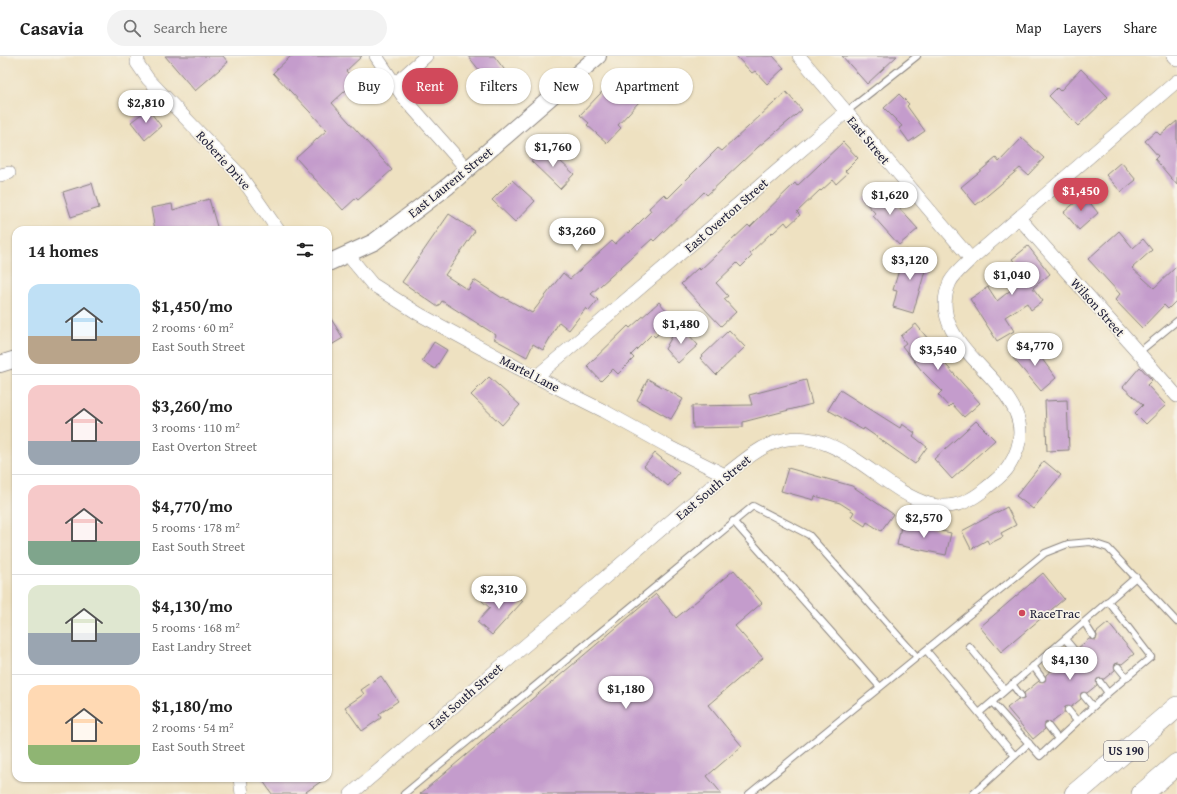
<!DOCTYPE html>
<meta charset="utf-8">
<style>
body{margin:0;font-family:"Gentium Book Plus",serif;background:#f2f2f2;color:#222;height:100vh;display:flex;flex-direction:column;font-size:15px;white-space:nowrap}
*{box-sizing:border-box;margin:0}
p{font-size:13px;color:#767676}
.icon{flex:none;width:22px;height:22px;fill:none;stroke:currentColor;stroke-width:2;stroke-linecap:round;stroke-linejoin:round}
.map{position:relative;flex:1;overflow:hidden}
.side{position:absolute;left:12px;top:170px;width:320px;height:556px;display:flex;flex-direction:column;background:#fff;border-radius:12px;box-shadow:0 1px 3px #0004}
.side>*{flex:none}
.guide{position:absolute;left:344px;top:12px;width:380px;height:36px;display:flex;gap:8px}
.price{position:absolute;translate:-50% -34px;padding:0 9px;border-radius:14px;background:#fff;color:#222;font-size:13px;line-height:26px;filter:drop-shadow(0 1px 2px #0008)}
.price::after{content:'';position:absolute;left:50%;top:24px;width:12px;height:9px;margin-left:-6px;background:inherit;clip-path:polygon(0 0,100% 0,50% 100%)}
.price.on{background:#d1495b;color:#fff}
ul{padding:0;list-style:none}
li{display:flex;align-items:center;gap:12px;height:100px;padding:0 16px}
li+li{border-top:1px solid #e0e0e0}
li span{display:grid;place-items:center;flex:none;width:112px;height:80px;border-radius:12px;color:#555}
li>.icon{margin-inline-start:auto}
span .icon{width:48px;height:48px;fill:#fffc;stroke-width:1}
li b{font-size:17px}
h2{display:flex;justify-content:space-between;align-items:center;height:48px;padding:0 16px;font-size:17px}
.pill{padding:0 14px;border-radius:18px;background:#fff;box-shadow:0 1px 3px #0004;font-size:14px;line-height:36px}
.pill.on{background:#d1495b;color:#fff}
header{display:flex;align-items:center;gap:24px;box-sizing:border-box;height:56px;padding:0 20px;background:#fff;border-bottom:1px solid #e0e0e0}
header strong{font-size:19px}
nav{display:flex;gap:22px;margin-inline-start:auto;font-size:14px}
.search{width:280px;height:36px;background:#f2f2f2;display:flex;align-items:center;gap:10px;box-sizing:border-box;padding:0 14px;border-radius:22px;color:#767676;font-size:15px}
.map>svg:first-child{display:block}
</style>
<header>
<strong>Casavia</strong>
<div class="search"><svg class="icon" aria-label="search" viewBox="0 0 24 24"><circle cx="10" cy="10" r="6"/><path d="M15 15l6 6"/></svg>Search here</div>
<nav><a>Map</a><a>Layers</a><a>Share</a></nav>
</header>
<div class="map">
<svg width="1177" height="738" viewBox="0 0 1177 738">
<rect width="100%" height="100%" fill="#f7f3e8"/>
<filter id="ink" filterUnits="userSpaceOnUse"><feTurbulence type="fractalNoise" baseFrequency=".025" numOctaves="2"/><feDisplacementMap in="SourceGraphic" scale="8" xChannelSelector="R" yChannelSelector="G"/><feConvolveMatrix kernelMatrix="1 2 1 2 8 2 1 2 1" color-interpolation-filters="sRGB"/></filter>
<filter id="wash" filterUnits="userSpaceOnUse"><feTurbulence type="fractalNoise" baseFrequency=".012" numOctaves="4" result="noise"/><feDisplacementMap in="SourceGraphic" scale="16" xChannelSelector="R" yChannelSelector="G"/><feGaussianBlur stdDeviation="0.9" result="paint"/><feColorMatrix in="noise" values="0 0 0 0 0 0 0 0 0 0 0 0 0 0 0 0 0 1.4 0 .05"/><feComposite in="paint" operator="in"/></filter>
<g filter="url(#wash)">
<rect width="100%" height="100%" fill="#eee1c1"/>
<g id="blocks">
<!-- building -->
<path fill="#c49ccc" d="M 165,0 L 223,0 L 228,6 L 195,35 Z
M 291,0 L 362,0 L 346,15 L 356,25 L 332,47 L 392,114 L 358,144 L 356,142 L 343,154 L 296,102 L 327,74 L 273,17 Z
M 468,0 L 494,0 L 507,17 L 491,29 Z
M 736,0 L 773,0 L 784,12 L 767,28 L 755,15 L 752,17 Z
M 842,0 L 897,0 L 867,28 Z
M 1081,13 L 1108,41 L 1078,70 L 1049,40 L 1057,32 L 1060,35 Z
M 618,19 L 629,29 L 635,22 L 649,35 L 618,69 L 621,72 L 607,87 L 587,69 L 589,67 L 580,59 Z
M 786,36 L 802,54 L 758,91 L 707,139 L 704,136 L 654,185 L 652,183 L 591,238 L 598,244 L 589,255 L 586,252 L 569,274 L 559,266 L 543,294 L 533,288 L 527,301 L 494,283 L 496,279 L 442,245 L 438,251 L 402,226 L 449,158 L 475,175 L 445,219 L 468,234 L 474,224 L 502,242 L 503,241 L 532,257 L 563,217 L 570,223 L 612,185 L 615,188 L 628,176 L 629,177 L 651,155 L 649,152 L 664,138 L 668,142 L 718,92 L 722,95 Z
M 899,38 L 909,48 L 907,50 L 925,75 L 909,86 L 899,72 L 902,70 L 884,52 Z
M 148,53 L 161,70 L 145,84 L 131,66 Z
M 1177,65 L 1177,129 L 1155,103 L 1158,100 L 1145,85 L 1156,75 L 1160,79 Z
M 1022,82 L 1044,102 L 1028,119 L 1020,112 L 976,149 L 961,131 L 996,102 L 999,106 Z
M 843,86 L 858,102 L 845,115 L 848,117 L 836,128 L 833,124 L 821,135 L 820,134 L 797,156 L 800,159 L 788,170 L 785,166 L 773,177 L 772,176 L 750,197 L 752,200 L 741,211 L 737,207 L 716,227 L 728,240 L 724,243 L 736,256 L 721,270 L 681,228 L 698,212 L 700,214 L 748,169 L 750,171 L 795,127 L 797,130 Z
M 545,91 L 574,118 L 560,133 L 531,105 Z
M 1121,106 L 1136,124 L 1121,136 L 1106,119 Z
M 512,124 L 535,145 L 515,166 L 492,144 Z
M 92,127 L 99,152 L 71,161 L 63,136 Z
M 879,130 L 918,173 L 899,189 L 873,160 L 876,158 L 863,144 Z
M 1084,139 L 1098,157 L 1079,174 L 1064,156 Z
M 209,143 L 218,174 L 155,174 L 151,152 L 172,148 L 173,154 Z
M 1119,175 L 1133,192 L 1143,183 L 1152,194 L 1132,212 L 1154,232 L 1177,210 L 1177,244 L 1168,253 L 1164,249 L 1142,272 L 1115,244 L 1120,238 L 1088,203 Z
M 1028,190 L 1050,218 L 1033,232 L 1043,245 L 1031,254 L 1027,247 L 1005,261 L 1014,275 L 997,285 L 970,243 L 988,231 L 997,245 L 1027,221 L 1012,203 Z
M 905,194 L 929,201 L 913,257 L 893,251 L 897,235 L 893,234 Z
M 659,246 L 674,263 L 655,281 L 652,278 L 631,299 L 634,302 L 618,318 L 613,313 L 601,325 L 587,310 L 628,270 L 630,272 Z
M 328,258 L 343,282 L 328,291 Z
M 679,268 L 698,289 L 678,307 L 665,293 Z
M 916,268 L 941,299 L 939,301 L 980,347 L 964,361 L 952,348 L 949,351 L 938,339 L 942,335 L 922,315 L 902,290 L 906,287 L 901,280 Z
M 729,274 L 745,291 L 716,319 L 700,302 Z
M 434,286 L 447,294 L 435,313 L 422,305 Z
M 1031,288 L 1056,322 L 1041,335 L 1013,302 Z
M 1140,311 L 1152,324 L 1147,329 L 1166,349 L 1146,368 L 1135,357 L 1143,349 L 1123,331 Z
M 489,321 L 520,349 L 502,369 L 471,339 Z
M 648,323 L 683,343 L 671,363 L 637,344 Z
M 806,324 L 812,348 L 743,366 L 743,371 L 693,372 L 692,350 L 752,349 L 749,339 Z
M 840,334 L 900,372 L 902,368 L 915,377 L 913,380 L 927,391 L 915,408 L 864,372 L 863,374 L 828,354 Z
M 1067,344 L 1069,394 L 1047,395 L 1045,345 Z
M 976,365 L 995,384 L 952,423 L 934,403 Z
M 655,397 L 679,417 L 668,430 L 644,410 Z
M 1044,405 L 1061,419 L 1033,453 L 1016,440 Z
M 788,412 L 852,430 L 893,458 L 881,475 L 867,466 L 865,470 L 851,461 L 854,456 L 840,447 L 815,440 L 814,444 L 781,435 Z
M 1007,451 L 1016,469 L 1001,477 L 1003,481 L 989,488 L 987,484 L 971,493 L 962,475 Z
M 902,466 L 951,477 L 946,499 L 897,489 Z
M 734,514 L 762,547 L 735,570 L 763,602 L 708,649 L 742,690 L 707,720 L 722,738 L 420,738 L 656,538 L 676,562 Z
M 1043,517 L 1064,543 L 1001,596 L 980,571 Z
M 509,532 L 523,545 L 492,579 L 477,566 L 490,552 L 482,545 L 491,534 L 499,542 Z
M 1108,567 L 1134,598 L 1122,608 L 1118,607 L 1115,608 L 1115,614 L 1104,623 L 1097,623 L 1097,629 L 1087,637 L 1081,637 L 1081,643 L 1071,651 L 1065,651 L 1064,657 L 1051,667 L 1045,667 L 1045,673 L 1033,683 L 1007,652 L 1018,643 L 1024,643 L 1024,637 L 1039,625 L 1045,625 L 1046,619 L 1054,612 L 1061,612 L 1061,606 L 1072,598 L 1078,598 L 1078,592 L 1089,583 L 1096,584 L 1097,580 L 1096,577 Z
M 381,620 L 398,645 L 379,658 L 381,662 L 362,675 L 345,651 L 364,638 L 361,634 Z
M 261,722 L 326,722 L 303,738 L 272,738 Z"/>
</g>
</g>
<g filter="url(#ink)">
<use href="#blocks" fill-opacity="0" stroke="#88827e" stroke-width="1"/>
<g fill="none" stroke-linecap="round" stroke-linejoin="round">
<defs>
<path id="service" d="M 846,56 L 917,0
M 1138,297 L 1177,265
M 733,465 L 880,631
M 1108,545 L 1151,601 L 1108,637 L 1040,700 L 992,646 C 1040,604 1088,563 1136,521
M 1084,566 L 1093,580
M 1065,583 L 1075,595
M 969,590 L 1005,634
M 926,594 L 1015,700
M 1049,596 L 1058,609
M 1033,610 L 1042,622
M 1118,611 L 1127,622
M 1100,626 L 1108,637
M 1012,628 L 1021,640
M 1084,640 L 1093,651
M 1068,654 L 1077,665
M 979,657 L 992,646
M 1048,670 L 1058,683
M 404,738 L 753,450 L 809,479 L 917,601
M 749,738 L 1045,497 L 1068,488 L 1090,486 L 1108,492 L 1177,566
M 973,738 L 1029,687"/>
<path id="minor" d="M 138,0 L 137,7 L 148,23 L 239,118 L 278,174
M 376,0 L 404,42 L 467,113
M 799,0 L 971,203
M 1173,0 L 1177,4
M 395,28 L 426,0
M 0,119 L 9,117
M 1019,162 L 1177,340
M 348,199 L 372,228 L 419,258 L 518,312 L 604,355 L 669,391 L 725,419
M 537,320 L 846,56
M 240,722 L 242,738
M 351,738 L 725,419 C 740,408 755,394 773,387 C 857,355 910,498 985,433 C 993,426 1004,419 1009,410 C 1060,332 917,300 950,226 C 954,218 964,210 971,203 L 1177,25"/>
<path id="tertiary" d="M 328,207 L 374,186 L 448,130 L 598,0
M 0,308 L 16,303"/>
<path id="trunk" d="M 1075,738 L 1177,651
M 1142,738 L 1177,708"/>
</defs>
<!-- service casing -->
<use href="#service" stroke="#88827e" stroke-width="8"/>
<!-- minor casing -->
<use href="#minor" stroke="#88827e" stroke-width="14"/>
<!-- tertiary casing -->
<use href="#tertiary" stroke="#88827e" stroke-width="18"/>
<!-- trunk casing -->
<use href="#trunk" stroke="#88827e" stroke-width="22"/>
<!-- service -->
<use href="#service" stroke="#fff" stroke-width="6"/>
<!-- minor -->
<use href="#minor" stroke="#fff" stroke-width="13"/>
<!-- tertiary -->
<use href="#tertiary" stroke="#fff" stroke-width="16"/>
<!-- trunk -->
<use href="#trunk" stroke="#fff" stroke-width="21"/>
</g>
</g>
<!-- markers -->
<circle fill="#d1495b" stroke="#f7f3e8" stroke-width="1.5" cx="1022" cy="557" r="4"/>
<g text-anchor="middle" stroke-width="3.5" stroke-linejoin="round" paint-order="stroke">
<!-- shield labels -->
<rect fill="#f7f3e8" stroke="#62616f" stroke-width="1" x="1104" y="685" width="44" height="20" rx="3"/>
<g font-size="12" font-weight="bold" fill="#22223b">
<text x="1126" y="699">US 190</text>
</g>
<!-- street labels -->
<g font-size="13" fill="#22223b" stroke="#f7f3e8">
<text transform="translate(869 84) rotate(50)" y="5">East Street</text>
<text transform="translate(224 104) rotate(48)" y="5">Roberie Drive</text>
<text transform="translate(450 126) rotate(-39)" y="5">East Laurent Street</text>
<text transform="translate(726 159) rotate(-41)" y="5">East Overton Street</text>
<text transform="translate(1098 251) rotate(48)" y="5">Wilson Street</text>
<text transform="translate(530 317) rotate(27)" y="5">Martel Lane</text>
<text transform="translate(713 431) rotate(-40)" y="5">East South Street</text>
<text transform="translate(465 640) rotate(-41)" y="5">East South Street</text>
</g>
<!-- poi labels -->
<g font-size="13" fill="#22223b" stroke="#f7f3e8" text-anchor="start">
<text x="1030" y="562">RaceTrac</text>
</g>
</g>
</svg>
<b class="price" style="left:146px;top:68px">$2,810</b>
<b class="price" style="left:553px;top:112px">$1,760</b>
<b class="price on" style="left:1081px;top:156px">$1,450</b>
<b class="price" style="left:890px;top:160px">$1,620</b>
<b class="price" style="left:577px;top:196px">$3,260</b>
<b class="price" style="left:910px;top:225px">$3,120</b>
<b class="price" style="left:1012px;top:240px">$1,040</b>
<b class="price" style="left:681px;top:289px">$1,480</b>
<b class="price" style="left:1035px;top:311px">$4,770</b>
<b class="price" style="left:938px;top:315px">$3,540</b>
<b class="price" style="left:924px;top:483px">$2,570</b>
<b class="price" style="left:499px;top:554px">$2,310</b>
<b class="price" style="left:1070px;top:625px">$4,130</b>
<b class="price" style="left:626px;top:654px">$1,180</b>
<div class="guide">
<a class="pill">Buy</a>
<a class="pill on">Rent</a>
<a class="pill">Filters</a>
<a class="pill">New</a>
<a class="pill">Apartment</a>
</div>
<section class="side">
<h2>14 homes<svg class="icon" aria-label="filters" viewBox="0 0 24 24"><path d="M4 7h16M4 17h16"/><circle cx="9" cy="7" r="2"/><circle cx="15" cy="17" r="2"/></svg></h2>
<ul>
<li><span style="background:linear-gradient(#bfe0f5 65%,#b9a48a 0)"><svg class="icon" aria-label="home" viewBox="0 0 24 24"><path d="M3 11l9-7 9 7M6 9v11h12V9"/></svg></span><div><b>$1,450/mo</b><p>2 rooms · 60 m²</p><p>East South Street</p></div></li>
<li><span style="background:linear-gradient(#f6c9c9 70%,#9aa5b1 0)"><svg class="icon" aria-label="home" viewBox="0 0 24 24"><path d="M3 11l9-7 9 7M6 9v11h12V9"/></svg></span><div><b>$3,260/mo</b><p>3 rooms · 110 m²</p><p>East Overton Street</p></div></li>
<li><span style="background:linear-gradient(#f6c9c9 70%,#7fa58c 0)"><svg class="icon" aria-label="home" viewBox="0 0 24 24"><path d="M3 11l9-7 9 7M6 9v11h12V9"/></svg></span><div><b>$4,770/mo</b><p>5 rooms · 178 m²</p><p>East South Street</p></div></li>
<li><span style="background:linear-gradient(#dfe7d0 60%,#9aa5b1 0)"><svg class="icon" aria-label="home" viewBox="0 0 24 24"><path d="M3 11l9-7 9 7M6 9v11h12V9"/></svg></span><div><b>$4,130/mo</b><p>5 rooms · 168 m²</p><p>East Landry Street</p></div></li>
<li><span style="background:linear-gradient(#ffd9b3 75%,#8fb573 0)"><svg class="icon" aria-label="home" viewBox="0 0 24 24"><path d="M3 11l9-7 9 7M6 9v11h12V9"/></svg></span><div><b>$1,180/mo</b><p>2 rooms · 54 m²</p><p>East South Street</p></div></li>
</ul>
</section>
</div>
